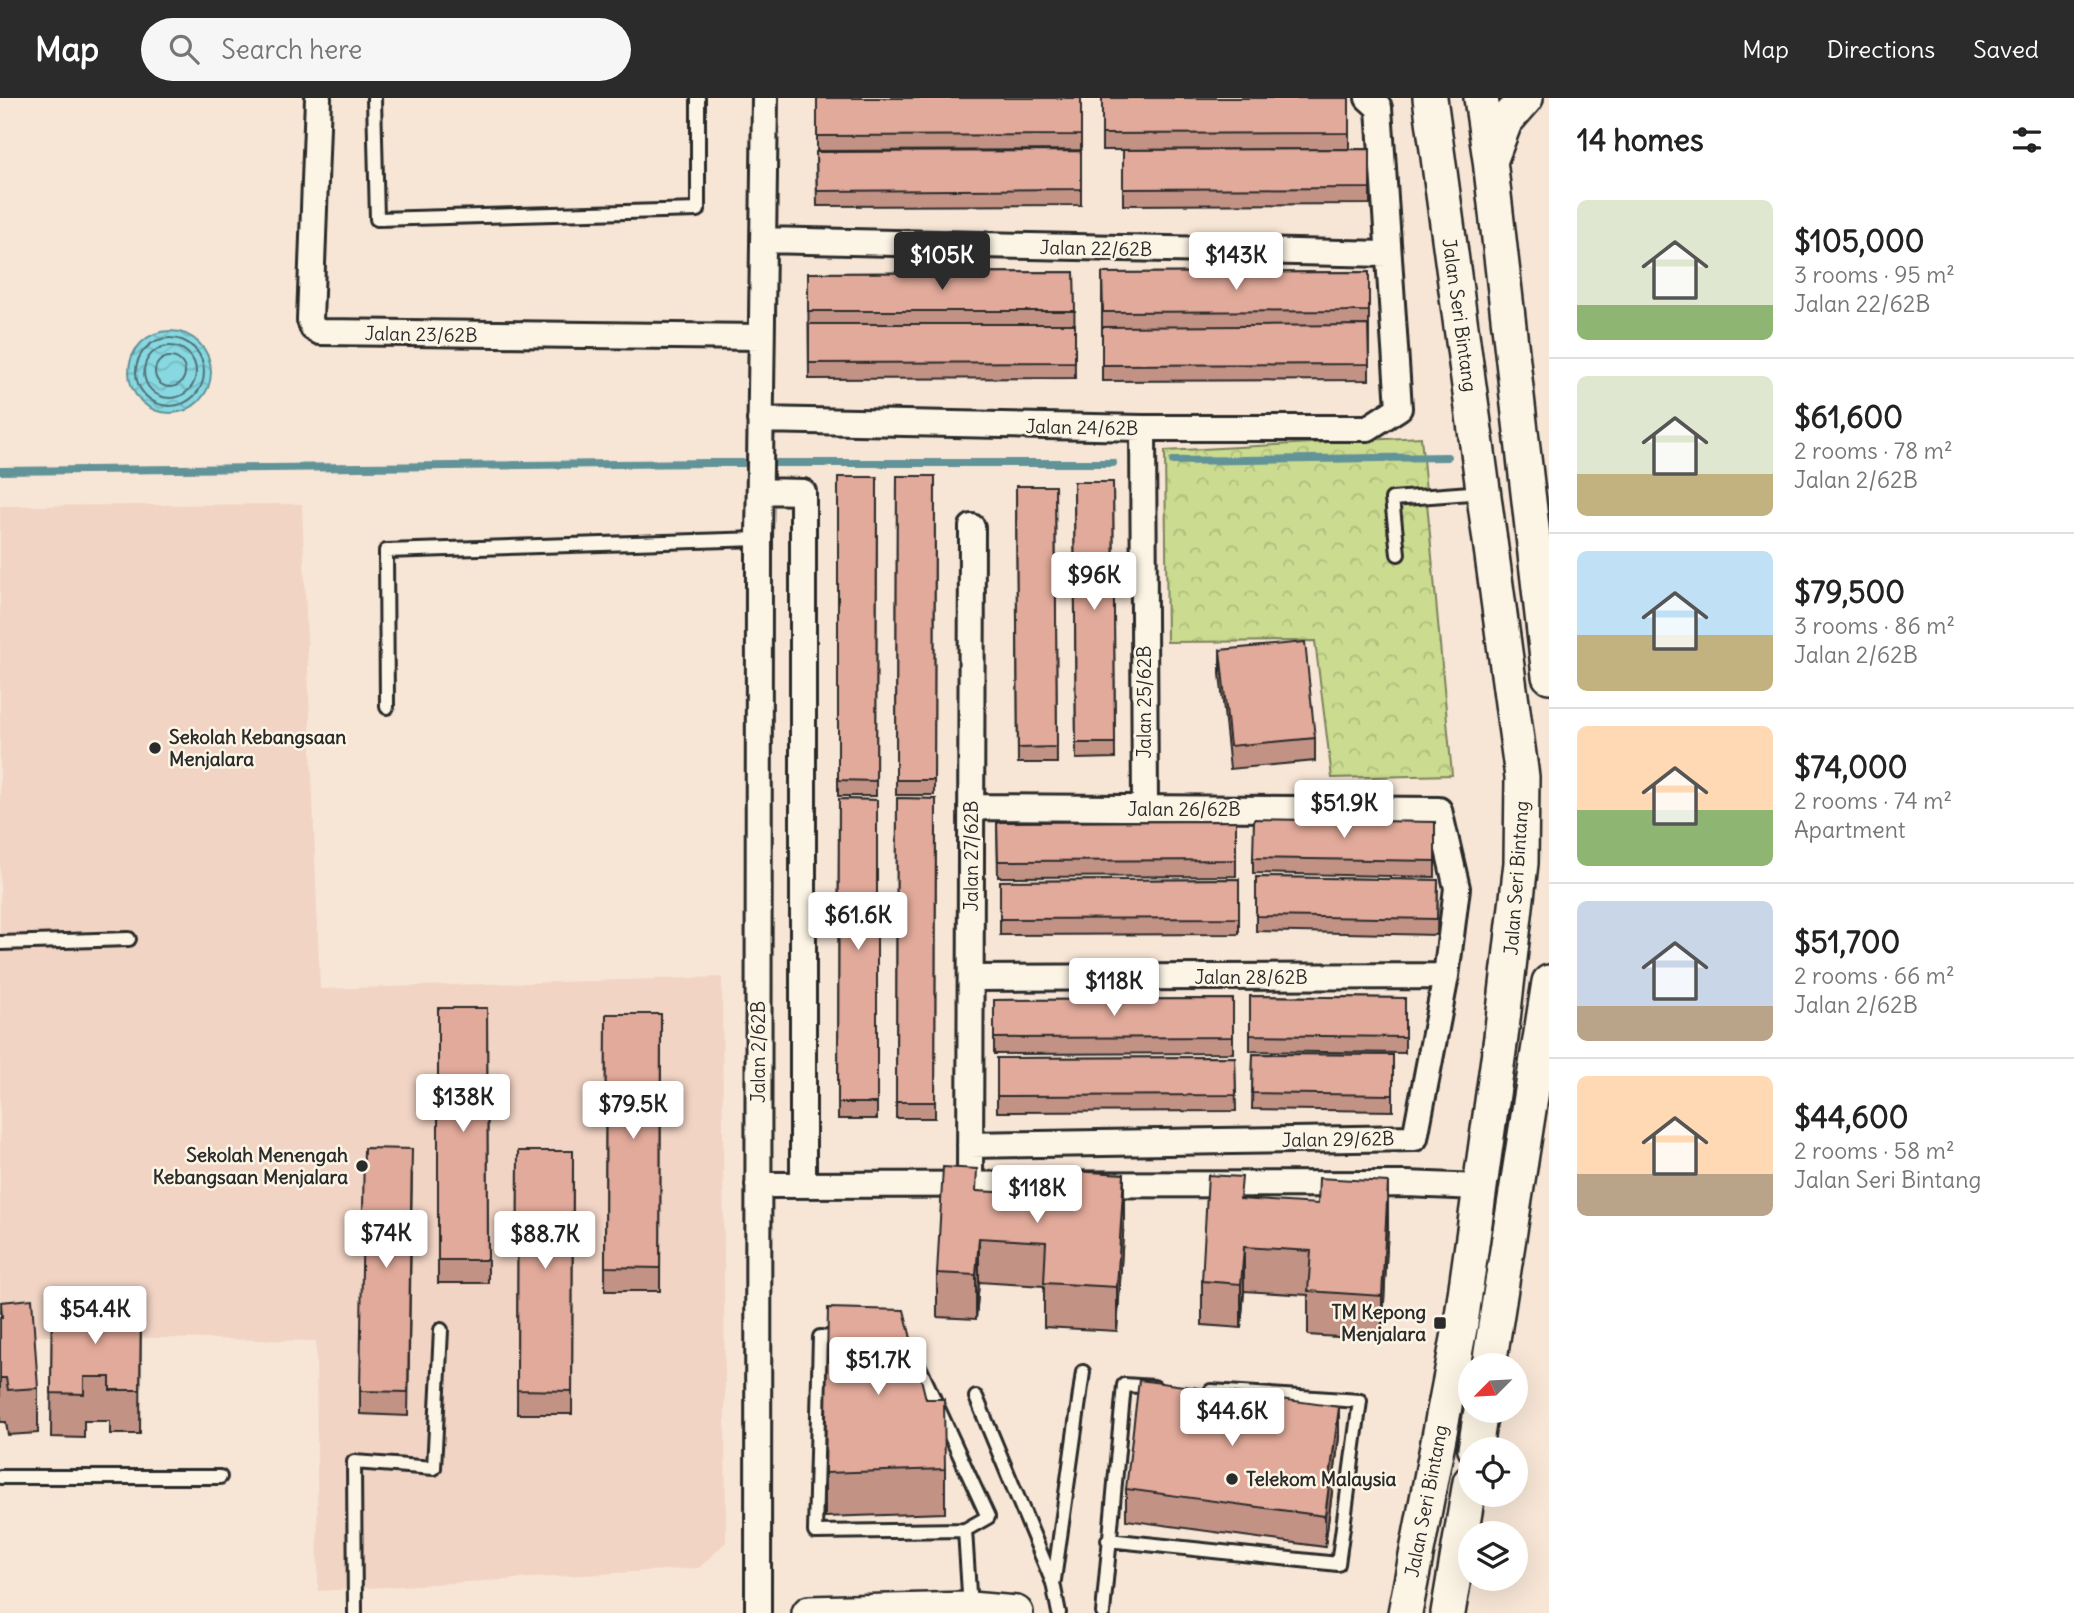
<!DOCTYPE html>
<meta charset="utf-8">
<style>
body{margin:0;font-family:Delius,sans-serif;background:#f6f6f6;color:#222;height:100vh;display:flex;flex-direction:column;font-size:26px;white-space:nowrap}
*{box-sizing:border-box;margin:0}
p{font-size:23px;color:#767676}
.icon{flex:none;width:38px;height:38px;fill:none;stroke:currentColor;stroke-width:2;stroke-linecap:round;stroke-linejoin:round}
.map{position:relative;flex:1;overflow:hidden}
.side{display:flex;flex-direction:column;background:#fff;width:525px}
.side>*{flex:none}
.needle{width:46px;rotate:246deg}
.tools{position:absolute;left:1458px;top:1255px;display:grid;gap:14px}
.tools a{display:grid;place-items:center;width:70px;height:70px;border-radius:50%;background:#fff;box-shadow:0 7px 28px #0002;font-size:35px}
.price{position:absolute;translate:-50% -60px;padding:0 16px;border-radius:7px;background:#fff;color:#222;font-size:23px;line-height:46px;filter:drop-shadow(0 2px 4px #0008)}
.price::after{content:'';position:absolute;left:50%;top:42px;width:21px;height:16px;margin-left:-10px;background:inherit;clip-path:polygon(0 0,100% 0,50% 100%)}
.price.on{background:#2b2b2b;color:#fff}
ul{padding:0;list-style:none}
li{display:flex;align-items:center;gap:21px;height:175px;padding:0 28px}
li+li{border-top:2px solid #e0e0e0}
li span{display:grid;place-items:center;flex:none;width:196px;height:140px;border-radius:10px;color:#555}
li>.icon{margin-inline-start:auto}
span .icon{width:84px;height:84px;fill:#fffc;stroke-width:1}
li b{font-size:30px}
h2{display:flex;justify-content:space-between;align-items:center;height:84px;padding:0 28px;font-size:30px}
header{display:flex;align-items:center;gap:42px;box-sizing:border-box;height:98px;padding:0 35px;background:#2b2b2b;color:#fff}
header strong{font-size:33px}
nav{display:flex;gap:38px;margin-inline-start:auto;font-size:24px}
.search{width:490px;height:63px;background:#f6f6f6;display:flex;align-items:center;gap:18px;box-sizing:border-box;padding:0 24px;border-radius:38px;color:#767676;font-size:26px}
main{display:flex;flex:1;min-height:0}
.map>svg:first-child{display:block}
</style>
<header>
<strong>Map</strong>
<div class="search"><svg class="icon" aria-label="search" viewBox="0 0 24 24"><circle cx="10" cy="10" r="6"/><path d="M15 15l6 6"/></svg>Search here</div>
<nav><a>Map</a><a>Directions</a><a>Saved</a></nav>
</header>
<main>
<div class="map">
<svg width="1549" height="1515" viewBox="0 0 1549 1515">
<defs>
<pattern id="park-crowns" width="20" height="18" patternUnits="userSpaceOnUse" patternTransform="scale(1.75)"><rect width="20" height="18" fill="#cbdb8f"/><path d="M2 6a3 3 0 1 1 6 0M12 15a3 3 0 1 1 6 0" fill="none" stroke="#aebc7c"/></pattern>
<pattern id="water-waves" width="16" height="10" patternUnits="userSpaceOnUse" patternTransform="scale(1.75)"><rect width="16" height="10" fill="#87d8e1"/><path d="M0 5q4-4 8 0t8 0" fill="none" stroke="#75bac1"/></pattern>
</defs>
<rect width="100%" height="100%" fill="#f7e6d6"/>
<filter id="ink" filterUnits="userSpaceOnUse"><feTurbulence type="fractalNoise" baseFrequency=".0143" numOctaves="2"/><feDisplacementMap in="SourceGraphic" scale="14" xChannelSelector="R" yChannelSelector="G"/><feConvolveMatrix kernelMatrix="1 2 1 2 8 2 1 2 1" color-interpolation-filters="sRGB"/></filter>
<g filter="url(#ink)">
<!-- built -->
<path fill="#f1d4c4" d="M 302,406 L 320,891 L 722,879 L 726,1444 L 699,1470 L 318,1493 L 316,1243 L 0,1237 L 0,408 Z"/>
<!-- park -->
<path fill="url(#park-crowns)" stroke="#7b835d" stroke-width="2" d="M 1421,339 L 1452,677 L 1332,680 L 1315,543 L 1167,544 L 1165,353 Z"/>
<!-- water -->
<path fill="url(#water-waves)" stroke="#629398" stroke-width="2" d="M129 274a41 41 0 1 1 82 0a41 41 0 1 1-82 0Z"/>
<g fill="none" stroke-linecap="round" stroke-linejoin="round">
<!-- shore -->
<path stroke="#507074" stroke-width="2" d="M136 274a34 34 0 1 1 68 0a34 34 0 1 1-68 0Z
M144 274a26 26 0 1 1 52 0a26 26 0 1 1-52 0Z
M155 274a15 15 0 1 1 30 0a15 15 0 1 1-30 0Z"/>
<!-- stream -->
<path stroke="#629398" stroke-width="8" d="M 1173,363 L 1447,359
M 0,373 L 710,365 L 1113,365"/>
<defs>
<path id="lane" d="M 374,0 L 377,121 L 698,112 L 698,0
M 1398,456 L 1392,401 L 1483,394
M 387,609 L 386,453 L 759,441
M 0,845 L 129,841
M 843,1240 L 820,1239 L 815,1434 L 965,1432 L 970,1511
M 910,1249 L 988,1419 L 965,1432
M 976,1299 L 1053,1485 L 1059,1515
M 0,1379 L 220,1379
M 1108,1442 L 1338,1466 L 1360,1303 L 1211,1293
M 1054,1482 L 1083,1274
M 355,1515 L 354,1364 L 434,1370 L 441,1232
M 1103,1515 L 1124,1287 L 1154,1289"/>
<path id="street" d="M 318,0 L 310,222 L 313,230 L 320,234 L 761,239
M 763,142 L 1387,156
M 760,322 L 1143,330 L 1368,330 L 1399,310 L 1379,10 L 1368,0
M 1143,330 L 1145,710
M 760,393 L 803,394 L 803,1087
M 971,880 L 1446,878
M 970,1047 L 1415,1040 L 1446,878 L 1457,790 L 1439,712 L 971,709
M 758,1087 L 1406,1086 L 1479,1089
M 970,1087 L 972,429
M 758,1515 L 759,441 L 765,0"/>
<path id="secondary" d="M 1481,0 L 1490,62 L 1549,578
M 1491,61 L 1505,24 L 1526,0
M 1489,1267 L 1549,884
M 1475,1351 L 1481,1312
M 809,1515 L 970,1511 L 1016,1515
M 1405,1515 L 1461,1225 L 1501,939 L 1521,765 L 1522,679 L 1430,0
M 1448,1515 L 1470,1384"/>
</defs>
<!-- lane casing -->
<use href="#lane" stroke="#2b2b2b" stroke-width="18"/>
<!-- street casing -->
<use href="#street" stroke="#2b2b2b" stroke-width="30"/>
<!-- secondary casing -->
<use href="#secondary" stroke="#2b2b2b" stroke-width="38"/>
<!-- lane -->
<use href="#lane" stroke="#fcf5e5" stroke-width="12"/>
<!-- street -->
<use href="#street" stroke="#fcf5e5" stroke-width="24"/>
<!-- secondary -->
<use href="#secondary" stroke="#fcf5e5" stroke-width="33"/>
</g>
<!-- wall -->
<path fill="#c29285" stroke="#2b2b2b" stroke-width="2" d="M 817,0 L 1081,0 L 1081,52 L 817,53 Z
M 1102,0 L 1349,0 L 1349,51 L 1102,52 Z
M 1370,51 L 1370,106 L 1123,107 L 1123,52 Z
M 1081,53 L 1081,107 L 817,108 L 816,54 Z
M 1074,174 L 1075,280 L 809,281 L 808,175 Z
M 1369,174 L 1369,282 L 1102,283 L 1102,175 Z
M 897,378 L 935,378 L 934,697 L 896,697 Z
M 838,379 L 877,379 L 876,698 L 838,698 Z
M 1074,384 L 1113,384 L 1115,660 L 1076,661 Z
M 1016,388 L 1055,388 L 1057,665 L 1018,665 Z
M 1220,552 L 1315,640 L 1315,663 L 1230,671 L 1220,576 Z
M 897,700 L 936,701 L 935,1020 L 896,1020 Z
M 839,701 L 877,702 L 877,1021 L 838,1021 Z
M 1236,723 L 1236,778 L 998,779 L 997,724 Z
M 1435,724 L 1435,779 L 1253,775 L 1253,760 Z
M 1256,779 L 1438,782 L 1437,837 L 1256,833 Z
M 1239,781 L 1239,836 L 1000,837 L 1000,783 Z
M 1250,898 L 1405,900 L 1405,955 L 1250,953 Z
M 1233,901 L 1233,955 L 994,956 L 994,902 Z
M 438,910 L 487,910 L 488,1185 L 438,1185 Z
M 606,916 L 661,916 L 660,1193 L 605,1193 Z
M 1253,956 L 1393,957 L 1393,1013 L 1252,1011 Z
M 1235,959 L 1236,1013 L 997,1014 L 997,960 Z
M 518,1053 L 573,1053 L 572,1316 L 517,1316 Z
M 412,1075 L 408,1318 L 360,1316 L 360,1293 Z
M 977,1093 L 1124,1120 L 1117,1233 L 1044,1229 L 1044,1188 L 979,1184 L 976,1221 L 937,1219 L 937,1175 Z
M 1242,1101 L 1388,1129 L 1382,1242 L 1308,1237 L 1308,1197 L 1244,1193 L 1241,1230 L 1202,1227 L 1202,1183 Z
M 52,1201 L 87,1218 L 110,1218 L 141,1203 L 140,1336 L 110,1336 L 110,1323 L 84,1323 L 84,1340 L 51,1339 Z
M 1,1204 L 38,1290 L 38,1335 L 8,1337 L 6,1324 L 0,1324 L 0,1219 L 1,1219 Z
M 926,1301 L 945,1371 L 945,1415 L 825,1419 L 825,1375 Z
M 1339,1339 L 1325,1449 L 1126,1422 L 1126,1391 Z"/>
<!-- shaded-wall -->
<path fill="#9e776c" stroke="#2b2b2b" stroke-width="2" d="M 1124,1076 L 1124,1120 L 1117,1233 L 1117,1189 Z
M 1388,1084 L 1388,1129 L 1382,1242 L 1382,1198 Z
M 979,1140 L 979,1184 L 976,1221 L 976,1177 Z
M 1244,1149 L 1244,1193 L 1241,1230 L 1241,1186 Z
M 1339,1309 L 1339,1339 L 1325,1449 L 1325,1418 Z"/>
<!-- building -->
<path fill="#e2aa9b" stroke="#2b2b2b" stroke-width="2" d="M 817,0 L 1081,0 L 1081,37 L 817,38 Z
M 1102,0 L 1349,0 L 1349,35 L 1102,36 Z
M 1370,51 L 1370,90 L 1123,91 L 1123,52 Z
M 1081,53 L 1081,91 L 817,93 L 816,54 Z
M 1074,174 L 1075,213 L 808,213 L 808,175 Z
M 1369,174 L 1369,213 L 1103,214 L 1102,175 Z
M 809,226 L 1075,226 L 1075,264 L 809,265 Z
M 1368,227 L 1369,266 L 1102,267 L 1102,229 Z
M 897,378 L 935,378 L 934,682 L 896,682 Z
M 838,379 L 877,379 L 876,683 L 838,682 Z
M 1074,384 L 1113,384 L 1115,645 L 1076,645 Z
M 1016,388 L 1055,388 L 1057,649 L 1018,650 Z
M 1305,544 L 1315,640 L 1230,648 L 1220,552 Z
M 897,700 L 936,701 L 935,1004 L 896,1004 Z
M 839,701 L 877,702 L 877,1005 L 838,1005 Z
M 1254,721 L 1435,724 L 1435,763 L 1253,760 Z
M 1236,723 L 1236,762 L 998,763 L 997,724 Z
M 1256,779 L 1438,782 L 1437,821 L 1256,818 Z
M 1239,781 L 1239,820 L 1000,821 L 1000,783 Z
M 1250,898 L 1405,900 L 1405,939 L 1250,937 Z
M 1233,901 L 1233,939 L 994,940 L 994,902 Z
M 438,910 L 487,910 L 488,1162 L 438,1162 Z
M 606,916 L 661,916 L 660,1170 L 605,1169 Z
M 1253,956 L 1393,957 L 1393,997 L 1252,995 Z
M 1235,959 L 1236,997 L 997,998 L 997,960 Z
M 364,1050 L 412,1051 L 408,1294 L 360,1293 Z
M 518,1053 L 573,1053 L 572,1293 L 517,1292 Z
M 943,1069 L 977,1071 L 976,1093 L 1053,1097 L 1054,1072 L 1124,1076 L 1117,1189 L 1044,1185 L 1046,1144 L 979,1140 L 976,1177 L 937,1175 Z
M 1208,1077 L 1242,1079 L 1240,1101 L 1318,1106 L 1319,1080 L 1388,1084 L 1382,1198 L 1308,1193 L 1311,1153 L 1244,1149 L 1241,1186 L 1202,1183 Z
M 32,1201 L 38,1290 L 8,1292 L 6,1280 L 0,1280 L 0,1219 L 2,1219 L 1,1204 Z
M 52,1201 L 82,1202 L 87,1218 L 110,1218 L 110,1203 L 141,1203 L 140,1292 L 110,1292 L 110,1279 L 84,1279 L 84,1296 L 51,1295 Z
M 828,1210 L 904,1212 L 926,1301 L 944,1301 L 945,1371 L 825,1375 Z
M 1139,1282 L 1339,1309 L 1325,1418 L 1126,1391 Z"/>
</g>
<!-- markers -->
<g fill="#2b2b2b" stroke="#fcf5e5" stroke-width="2.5">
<circle cx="155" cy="650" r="7"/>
<circle cx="362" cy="1068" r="7"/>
<rect x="1433" y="1218" width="14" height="14" rx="3.5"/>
<circle cx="1232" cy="1381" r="7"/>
</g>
<g text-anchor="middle" stroke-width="5" stroke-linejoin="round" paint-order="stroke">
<!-- street labels -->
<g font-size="19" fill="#2b2b2b" stroke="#fcf5e5">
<text transform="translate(1096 150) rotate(1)" y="7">Jalan 22/62B</text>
<text transform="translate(1460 217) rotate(82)" y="7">Jalan Seri Bintang</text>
<text transform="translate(421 236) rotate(1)" y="7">Jalan 23/62B</text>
<text transform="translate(1082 329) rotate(1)" y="7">Jalan 24/62B</text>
<text transform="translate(1144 604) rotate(-90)" y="7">Jalan 25/62B</text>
<text x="1184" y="718">Jalan 26/62B</text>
<text transform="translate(971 758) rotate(-90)" y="7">Jalan 27/62B</text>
<text transform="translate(1516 780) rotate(-86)" y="7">Jalan Seri Bintang</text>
<text x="1251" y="886">Jalan 28/62B</text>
<text transform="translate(758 954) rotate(-90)" y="7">Jalan 2/62B</text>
<text transform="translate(1338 1041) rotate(-1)" y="7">Jalan 29/62B</text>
<text transform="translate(1426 1403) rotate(-79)" y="7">Jalan Seri Bintang</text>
</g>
<!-- poi labels -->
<g font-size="19" font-weight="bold" fill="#2b2b2b" stroke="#fcf5e5" text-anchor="start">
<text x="169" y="646">Sekolah Kebangsaan<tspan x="169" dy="22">Menjalara</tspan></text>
<text x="348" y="1064" text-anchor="end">Sekolah Menengah<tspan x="348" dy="22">Kebangsaan Menjalara</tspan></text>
<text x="1426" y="1221" text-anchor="end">TM Kepong<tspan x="1426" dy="22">Menjalara</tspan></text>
<text x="1246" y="1388">Telekom Malaysia</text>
</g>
</g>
</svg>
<div class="tools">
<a><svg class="needle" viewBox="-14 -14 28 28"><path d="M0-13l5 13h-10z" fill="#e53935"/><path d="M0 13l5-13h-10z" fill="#767676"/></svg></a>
<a><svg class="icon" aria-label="locate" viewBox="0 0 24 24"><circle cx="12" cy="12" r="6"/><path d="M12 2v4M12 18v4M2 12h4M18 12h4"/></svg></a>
<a><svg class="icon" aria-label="layers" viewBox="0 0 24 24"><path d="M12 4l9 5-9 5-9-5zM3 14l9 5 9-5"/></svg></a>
</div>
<b class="price on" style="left:942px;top:194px">$105K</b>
<b class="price" style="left:1236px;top:194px">$143K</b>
<b class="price" style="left:1094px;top:514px">$96K</b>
<b class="price" style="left:1344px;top:742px">$51.9K</b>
<b class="price" style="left:858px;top:854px">$61.6K</b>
<b class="price" style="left:1114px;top:920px">$118K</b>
<b class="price" style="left:463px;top:1036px">$138K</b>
<b class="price" style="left:633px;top:1043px">$79.5K</b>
<b class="price" style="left:1037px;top:1127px">$118K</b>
<b class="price" style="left:386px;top:1172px">$74K</b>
<b class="price" style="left:545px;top:1173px">$88.7K</b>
<b class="price" style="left:95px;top:1248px">$54.4K</b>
<b class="price" style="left:878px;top:1299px">$51.7K</b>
<b class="price" style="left:1232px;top:1350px">$44.6K</b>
</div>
<section class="side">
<h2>14 homes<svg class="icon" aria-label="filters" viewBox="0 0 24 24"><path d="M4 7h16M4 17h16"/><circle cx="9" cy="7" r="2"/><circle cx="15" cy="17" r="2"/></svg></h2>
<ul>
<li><span style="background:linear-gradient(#dfe7d0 75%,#8fb573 0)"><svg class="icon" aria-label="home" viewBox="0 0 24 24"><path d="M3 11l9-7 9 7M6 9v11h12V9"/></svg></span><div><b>$105,000</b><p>3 rooms · 95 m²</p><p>Jalan 22/62B</p></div></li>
<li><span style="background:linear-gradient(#dfe7d0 70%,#c2b280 0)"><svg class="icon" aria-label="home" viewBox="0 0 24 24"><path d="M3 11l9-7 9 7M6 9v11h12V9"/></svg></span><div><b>$61,600</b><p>2 rooms · 78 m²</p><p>Jalan 2/62B</p></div></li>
<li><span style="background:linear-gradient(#bfe0f5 60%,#c2b280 0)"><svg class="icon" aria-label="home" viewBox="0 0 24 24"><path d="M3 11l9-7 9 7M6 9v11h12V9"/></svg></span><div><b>$79,500</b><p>3 rooms · 86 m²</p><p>Jalan 2/62B</p></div></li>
<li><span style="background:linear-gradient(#ffd9b3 60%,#8fb573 0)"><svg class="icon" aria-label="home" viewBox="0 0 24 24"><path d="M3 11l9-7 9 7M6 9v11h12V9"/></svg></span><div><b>$74,000</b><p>2 rooms · 74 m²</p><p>Apartment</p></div></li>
<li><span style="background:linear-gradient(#c9d6e8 75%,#b9a48a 0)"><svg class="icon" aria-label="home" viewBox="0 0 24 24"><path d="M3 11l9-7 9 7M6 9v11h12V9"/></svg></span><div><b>$51,700</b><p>2 rooms · 66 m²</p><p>Jalan 2/62B</p></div></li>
<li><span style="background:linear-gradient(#ffd9b3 70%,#b9a48a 0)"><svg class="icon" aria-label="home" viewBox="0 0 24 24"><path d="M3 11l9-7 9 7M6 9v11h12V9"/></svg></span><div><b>$44,600</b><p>2 rooms · 58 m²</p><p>Jalan Seri Bintang</p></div></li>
</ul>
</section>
</main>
